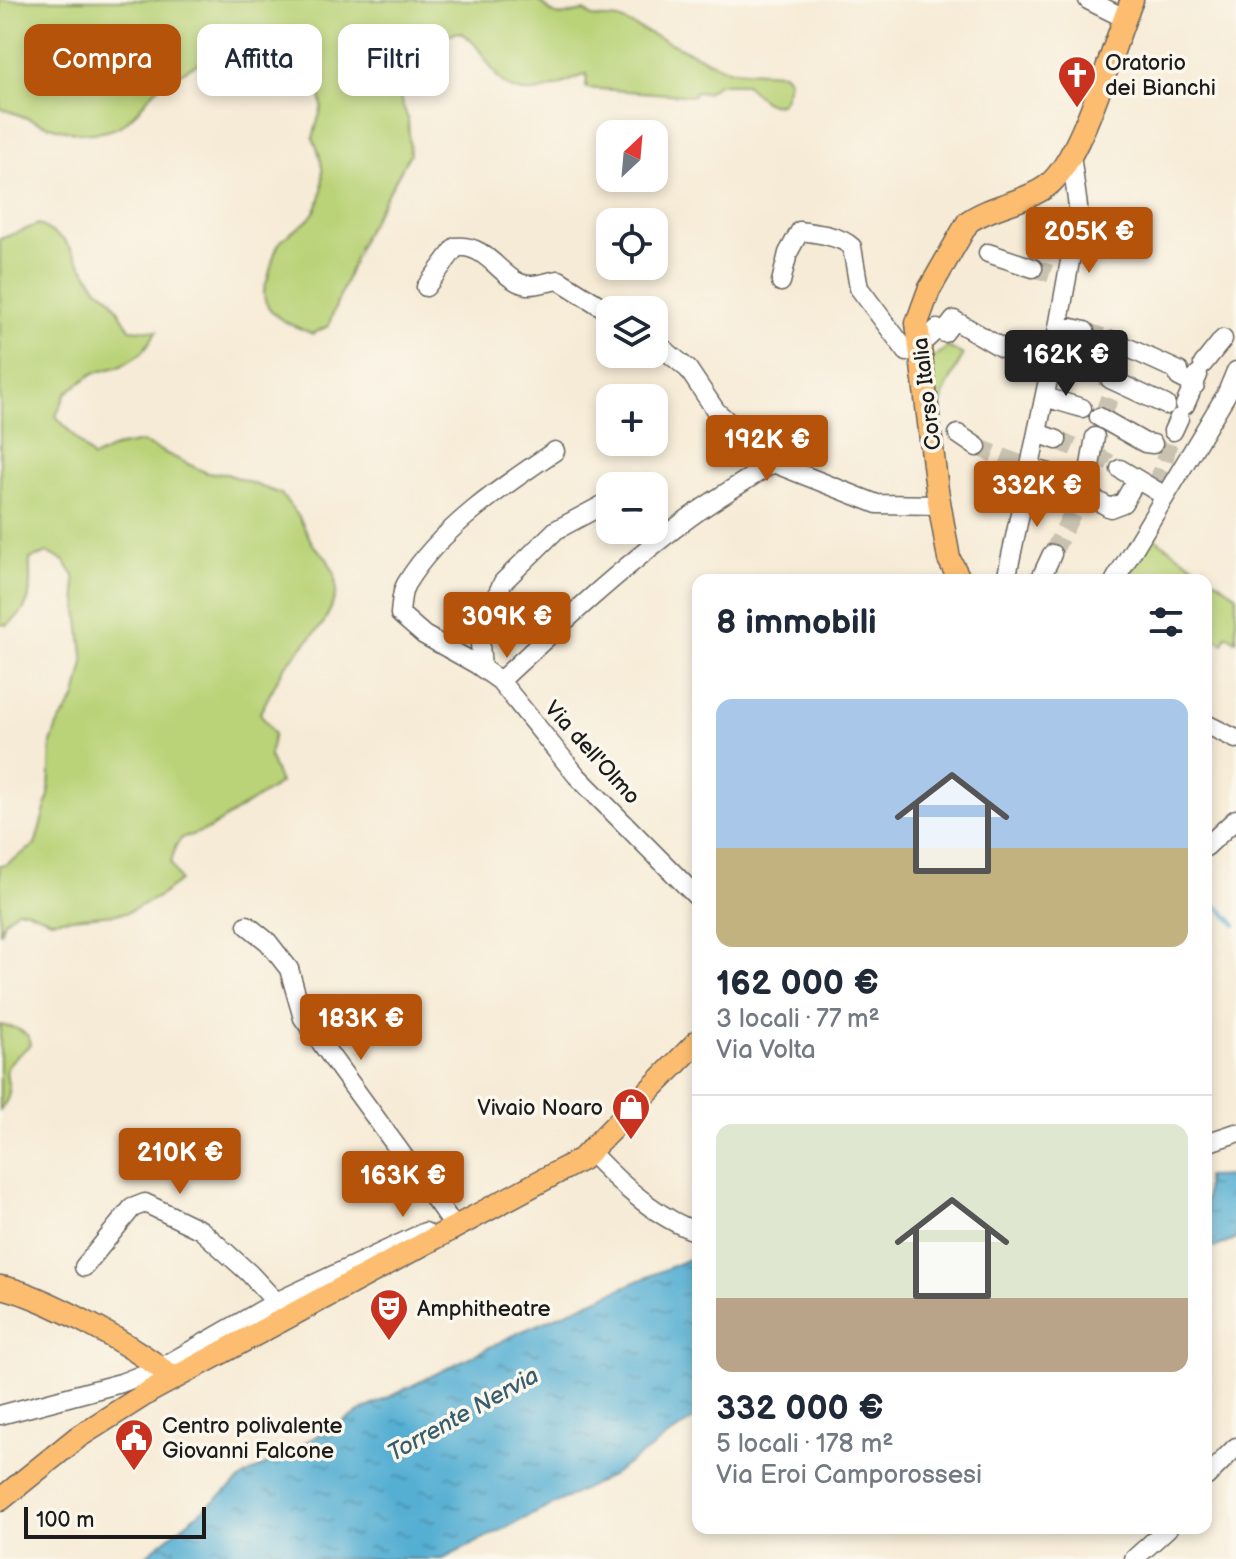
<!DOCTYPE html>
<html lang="it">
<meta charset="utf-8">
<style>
body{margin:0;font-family:"Balsamiq Sans",sans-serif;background:#f6f6f7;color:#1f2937;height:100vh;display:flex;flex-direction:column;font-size:30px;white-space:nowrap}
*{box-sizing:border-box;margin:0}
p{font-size:26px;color:#747a83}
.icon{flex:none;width:44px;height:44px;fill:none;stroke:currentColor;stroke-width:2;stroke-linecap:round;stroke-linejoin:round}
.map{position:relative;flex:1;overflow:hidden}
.panel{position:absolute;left:692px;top:574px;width:520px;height:960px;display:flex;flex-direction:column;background:#fff;border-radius:16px;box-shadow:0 4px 12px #0003}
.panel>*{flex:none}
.hud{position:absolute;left:24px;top:24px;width:548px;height:72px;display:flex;gap:16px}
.needle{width:52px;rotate:26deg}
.fabs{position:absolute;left:596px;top:120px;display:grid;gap:16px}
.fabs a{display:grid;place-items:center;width:72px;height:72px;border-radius:16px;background:#fff;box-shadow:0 4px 12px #0003;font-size:40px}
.scale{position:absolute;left:24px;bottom:20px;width:182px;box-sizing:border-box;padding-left:8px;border:4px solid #1c1c1c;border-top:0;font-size:22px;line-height:28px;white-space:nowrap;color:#1c1c1c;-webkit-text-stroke:6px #fbf7ec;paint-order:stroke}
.price{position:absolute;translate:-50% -68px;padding:0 18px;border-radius:8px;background:#b45309;color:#fff;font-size:26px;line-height:52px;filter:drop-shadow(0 2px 4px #0008)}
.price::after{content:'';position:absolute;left:50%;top:48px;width:24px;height:18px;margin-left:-12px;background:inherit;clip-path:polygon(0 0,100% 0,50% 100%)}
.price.current{background:#222;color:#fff}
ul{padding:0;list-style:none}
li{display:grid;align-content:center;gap:16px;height:424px;padding:0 24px}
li+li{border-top:2px solid #e0e1e3}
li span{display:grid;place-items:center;height:248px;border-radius:16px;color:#555}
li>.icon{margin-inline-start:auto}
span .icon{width:144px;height:144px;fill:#fffc;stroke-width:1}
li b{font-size:34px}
h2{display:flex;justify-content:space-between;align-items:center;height:96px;padding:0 24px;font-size:34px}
.chip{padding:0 28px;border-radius:16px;background:#fff;box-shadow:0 4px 12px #0003;font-size:28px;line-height:72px}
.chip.current{background:#b45309;color:#fff}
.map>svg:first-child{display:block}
</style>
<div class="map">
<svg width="1236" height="1559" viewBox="0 0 1236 1559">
<defs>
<pattern id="water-ripples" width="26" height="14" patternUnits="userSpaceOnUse" patternTransform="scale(2)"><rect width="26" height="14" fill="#55afd3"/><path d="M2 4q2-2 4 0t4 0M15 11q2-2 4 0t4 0" fill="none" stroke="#468eaa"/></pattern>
</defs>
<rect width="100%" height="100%" fill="#fbf7ec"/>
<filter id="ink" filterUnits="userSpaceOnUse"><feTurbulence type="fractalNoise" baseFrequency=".0125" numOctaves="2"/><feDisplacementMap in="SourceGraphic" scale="16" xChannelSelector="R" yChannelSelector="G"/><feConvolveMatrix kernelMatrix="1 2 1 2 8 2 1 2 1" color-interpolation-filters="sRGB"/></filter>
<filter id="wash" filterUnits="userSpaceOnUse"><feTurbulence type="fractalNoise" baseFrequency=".006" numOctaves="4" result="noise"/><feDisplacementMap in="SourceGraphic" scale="32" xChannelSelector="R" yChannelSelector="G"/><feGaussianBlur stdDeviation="1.8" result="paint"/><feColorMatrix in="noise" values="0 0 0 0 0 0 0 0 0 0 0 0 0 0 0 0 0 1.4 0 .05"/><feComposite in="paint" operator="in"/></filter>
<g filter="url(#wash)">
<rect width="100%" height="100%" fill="#f6ebd6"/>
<!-- green -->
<path fill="#bad378" stroke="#6b784a" stroke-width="2" d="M 0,0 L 538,0 C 562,24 557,14 585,11 L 592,17 L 619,19 L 728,70 L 783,73 L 789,80 L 785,97 L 780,104 C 763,107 757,93 745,84 L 718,84 L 706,93 L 694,92 L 694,96 L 586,88 L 587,74 C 552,87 517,110 492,69 C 481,53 476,41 459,32 L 442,36 L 427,45 L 401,68 L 396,87 L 408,119 L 410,154 L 363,237 L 328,326 L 313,334 C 295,326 263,317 264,292 C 264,287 268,280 269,274 C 272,264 273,254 279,244 C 286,233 298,229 307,221 C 329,199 325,162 313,138 L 322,106 L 319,88 C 295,63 271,57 236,58 C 228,58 219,57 211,58 C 200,61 173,77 162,84 C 142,99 134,125 107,131 C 72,140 33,119 0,108 Z
M 39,224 L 64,240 L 97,287 L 111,298 L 130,329 L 157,331 L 142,353 L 121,366 L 94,373 L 66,393 L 56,416 L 93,458 L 115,447 L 142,442 L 207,473 L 227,474 L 281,494 L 299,517 L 313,545 L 326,557 L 335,574 L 336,592 L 331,608 L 323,624 L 284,667 L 260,713 L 274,734 L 269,756 L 280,783 L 209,829 L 182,838 L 176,845 L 171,863 L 180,881 L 158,897 L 126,913 L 51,920 L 26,910 L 17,910 L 4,921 L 0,934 L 0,865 L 5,865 L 35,845 L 49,795 L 51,743 L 57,726 L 76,697 L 84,663 L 74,576 L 64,561 L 48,553 L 30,559 C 29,590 36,605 7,625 L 0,624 L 0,239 Z
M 948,347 L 963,355 L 943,395 L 939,424 L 929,361 Z
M 1150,535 L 1236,594 L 1236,640 L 1227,635 L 1223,643 L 1206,633 L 1206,580 L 1126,580 Z
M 0,1025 C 13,1028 16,1026 28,1036 L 30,1045 C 24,1051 9,1060 7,1068 C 3,1084 18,1088 0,1110 Z"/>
<!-- water -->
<path fill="url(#water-ripples)" stroke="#386678" stroke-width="2" d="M 1236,1176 L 1236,1239 L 1206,1251 L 1206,1177 Z
M 698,1255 L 698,1416 L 609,1477 L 443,1559 L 141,1559 L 245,1476 L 371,1406 L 518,1333 Z"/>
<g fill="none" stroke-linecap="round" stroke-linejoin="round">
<!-- stream -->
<path stroke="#55afd3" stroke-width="4" d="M 1206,894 L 1236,925"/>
</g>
</g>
<g filter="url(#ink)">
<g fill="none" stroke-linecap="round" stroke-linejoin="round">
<!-- minor-tunnel -->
<path stroke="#cac2b1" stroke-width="18" stroke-dasharray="18 9" stroke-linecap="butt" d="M 1033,268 L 1064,278
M 1085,331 L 1113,341
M 1002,348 L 1020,361 L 1051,370
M 1075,368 L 1110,379
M 1103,415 L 1114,385
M 1057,440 L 1075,448
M 977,447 L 1030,468
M 1094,454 L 1120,469
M 1155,486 C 1166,467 1164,451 1173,431
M 993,497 L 1021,506
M 1052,554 L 1081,496"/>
<defs>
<path id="minor" d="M 1088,0 L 1124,18
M 1071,155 L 1078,207
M 988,253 L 1033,268
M 781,282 L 788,253 L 800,231 C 816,233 841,236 852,247 L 859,288 L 907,352 L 919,346 L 937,329 L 944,333 L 954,320 L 1002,348
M 426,287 L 456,247 C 488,243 501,281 527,285 C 536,286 550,281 559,280 L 610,312
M 1059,325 L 1085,331
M 654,341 L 688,369 L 716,411 L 773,463 L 877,504 L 939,505
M 1113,341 L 1179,371 L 1179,377 L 1195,385
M 1052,361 L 1075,368
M 1203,364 L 1223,339
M 1110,370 L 1119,343
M 1110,379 L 1166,405
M 1045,397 L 1082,408
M 1185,405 L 1198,375
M 1099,417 L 1145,443 L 1153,444
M 1173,431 L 1179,418
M 1037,433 L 1057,440
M 958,434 L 977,447
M 555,451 C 504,485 438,530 406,584 C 401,592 401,605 400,614 L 424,635 L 476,664 L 500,681 L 577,776 L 698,898
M 1030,468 L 1049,473 L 1110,508 L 1123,503 L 1137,479
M 1120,469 L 1165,496
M 1081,496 L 1088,477 L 1095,437
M 1006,580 L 1052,361 L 1077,222
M 1040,580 L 1052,554
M 1115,580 L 1226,395 L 1236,371
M 482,668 L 479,632 L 503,582 L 556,530 L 610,501
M 500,681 C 560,625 620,569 686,520 C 714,499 744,482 773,463
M 1206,724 L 1236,739
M 1206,847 L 1236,819
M 247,925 L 268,942 L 289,969 L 303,1018 L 455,1227
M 1206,1143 L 1236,1133
M 589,1151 C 618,1182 657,1219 698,1232
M 84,1267 L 132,1208 L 145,1203 L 201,1230 L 249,1273 L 276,1302
M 0,1415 L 121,1383 L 162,1367 L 276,1302 L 425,1232
M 1206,1477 L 1236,1447
M 1134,1559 L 1168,1528"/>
<path id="major" d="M 960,580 L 949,559 L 937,490 L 917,323 L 929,290 L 968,222 C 992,205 1024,203 1047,186 C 1082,160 1113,44 1132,0
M 0,1287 C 37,1292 147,1352 173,1379
M 0,1500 L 78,1437 L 152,1390 L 582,1159 L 698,1041"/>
</defs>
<!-- minor casing -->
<use href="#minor" stroke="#68645d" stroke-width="21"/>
<!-- major casing -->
<use href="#major" stroke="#68645d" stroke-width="25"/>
<!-- minor -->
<use href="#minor" stroke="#fff" stroke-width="18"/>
<!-- major -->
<use href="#major" stroke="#fcbd6f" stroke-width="22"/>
</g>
</g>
<!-- icons -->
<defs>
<symbol id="church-pin" viewBox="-11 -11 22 30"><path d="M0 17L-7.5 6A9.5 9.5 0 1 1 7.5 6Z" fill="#c8321e" stroke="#fbf7ec"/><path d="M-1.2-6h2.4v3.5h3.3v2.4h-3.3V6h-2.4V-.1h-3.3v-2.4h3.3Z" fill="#fff"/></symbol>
<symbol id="shop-pin" viewBox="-11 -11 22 30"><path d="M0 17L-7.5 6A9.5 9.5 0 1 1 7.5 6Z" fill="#c8321e" stroke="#fbf7ec"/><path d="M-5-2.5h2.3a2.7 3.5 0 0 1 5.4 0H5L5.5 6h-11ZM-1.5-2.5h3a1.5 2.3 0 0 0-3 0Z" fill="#fff"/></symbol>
<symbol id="theatre-pin" viewBox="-11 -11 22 30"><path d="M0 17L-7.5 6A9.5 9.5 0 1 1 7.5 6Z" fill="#c8321e" stroke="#fbf7ec"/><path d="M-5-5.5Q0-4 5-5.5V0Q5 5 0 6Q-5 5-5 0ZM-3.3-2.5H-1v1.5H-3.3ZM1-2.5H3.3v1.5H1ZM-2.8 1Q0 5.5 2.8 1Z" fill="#fff"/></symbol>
<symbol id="civic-pin" viewBox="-11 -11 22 30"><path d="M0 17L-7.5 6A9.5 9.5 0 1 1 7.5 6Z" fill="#c8321e" stroke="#fbf7ec"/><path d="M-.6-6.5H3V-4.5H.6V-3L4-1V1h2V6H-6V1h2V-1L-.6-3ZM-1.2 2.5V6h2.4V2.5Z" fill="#fff"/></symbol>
</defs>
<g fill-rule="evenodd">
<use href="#church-pin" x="1055" y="53" width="44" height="60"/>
<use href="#shop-pin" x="609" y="1085" width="44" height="60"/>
<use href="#theatre-pin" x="367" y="1286" width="44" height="60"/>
<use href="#civic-pin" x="112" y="1416" width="44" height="60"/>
</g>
<g text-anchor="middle" stroke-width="7" stroke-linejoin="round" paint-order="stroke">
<!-- poi labels -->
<g font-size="22" fill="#1c1c1c" stroke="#fbf7ec" text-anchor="start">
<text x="1105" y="70">Oratorio<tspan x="1105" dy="25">dei Bianchi</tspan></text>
<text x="603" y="1115" text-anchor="end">Vivaio Noaro</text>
<text x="417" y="1316">Amphitheatre</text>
<text x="162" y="1433">Centro polivalente<tspan x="162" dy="25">Giovanni Falcone</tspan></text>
</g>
<!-- street labels -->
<g font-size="22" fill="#1c1c1c" stroke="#fbf7ec">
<text transform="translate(926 394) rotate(-97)" y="8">Corso Italia</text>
<text transform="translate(593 752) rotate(48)" y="8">Via dell'Olmo</text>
</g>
<!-- water labels -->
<g font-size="24" font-style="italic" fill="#365e6e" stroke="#fbf7ec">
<text transform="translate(463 1414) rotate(-29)" y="8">Torrente Nervia</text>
</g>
</g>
</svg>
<div class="fabs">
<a><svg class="needle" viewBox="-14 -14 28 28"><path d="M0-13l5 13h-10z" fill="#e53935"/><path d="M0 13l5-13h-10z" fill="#747a83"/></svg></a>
<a><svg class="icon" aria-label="locate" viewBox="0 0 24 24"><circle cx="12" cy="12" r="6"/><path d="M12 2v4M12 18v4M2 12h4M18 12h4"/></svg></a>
<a><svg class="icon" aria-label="layers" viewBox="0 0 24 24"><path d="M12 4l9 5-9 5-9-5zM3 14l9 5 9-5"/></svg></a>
<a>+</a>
<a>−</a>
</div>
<div class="scale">100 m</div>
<b class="price" style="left:1089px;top:275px">205K €</b>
<b class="price current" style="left:1066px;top:398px">162K €</b>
<b class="price" style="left:767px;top:483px">192K €</b>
<b class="price" style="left:1037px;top:529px">332K €</b>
<b class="price" style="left:507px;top:660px">309K €</b>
<b class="price" style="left:361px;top:1062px">183K €</b>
<b class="price" style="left:180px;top:1196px">210K €</b>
<b class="price" style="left:403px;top:1219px">163K €</b>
<div class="hud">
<a class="chip current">Compra</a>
<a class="chip">Affitta</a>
<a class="chip">Filtri</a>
</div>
<section class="panel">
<h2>8 immobili<svg class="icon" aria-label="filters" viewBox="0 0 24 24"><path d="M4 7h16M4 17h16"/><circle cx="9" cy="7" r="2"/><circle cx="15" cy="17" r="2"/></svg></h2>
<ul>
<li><span style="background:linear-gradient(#a9c7e8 60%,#c2b280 0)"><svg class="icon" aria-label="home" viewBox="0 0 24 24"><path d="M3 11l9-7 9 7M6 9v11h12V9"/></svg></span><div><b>162 000 €</b><p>3 locali · 77 m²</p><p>Via Volta</p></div></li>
<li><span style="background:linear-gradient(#dfe7d0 70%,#b9a48a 0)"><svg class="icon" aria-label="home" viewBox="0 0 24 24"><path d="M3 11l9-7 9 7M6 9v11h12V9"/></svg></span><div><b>332 000 €</b><p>5 locali · 178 m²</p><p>Via Eroi Camporossesi</p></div></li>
</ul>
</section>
</div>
